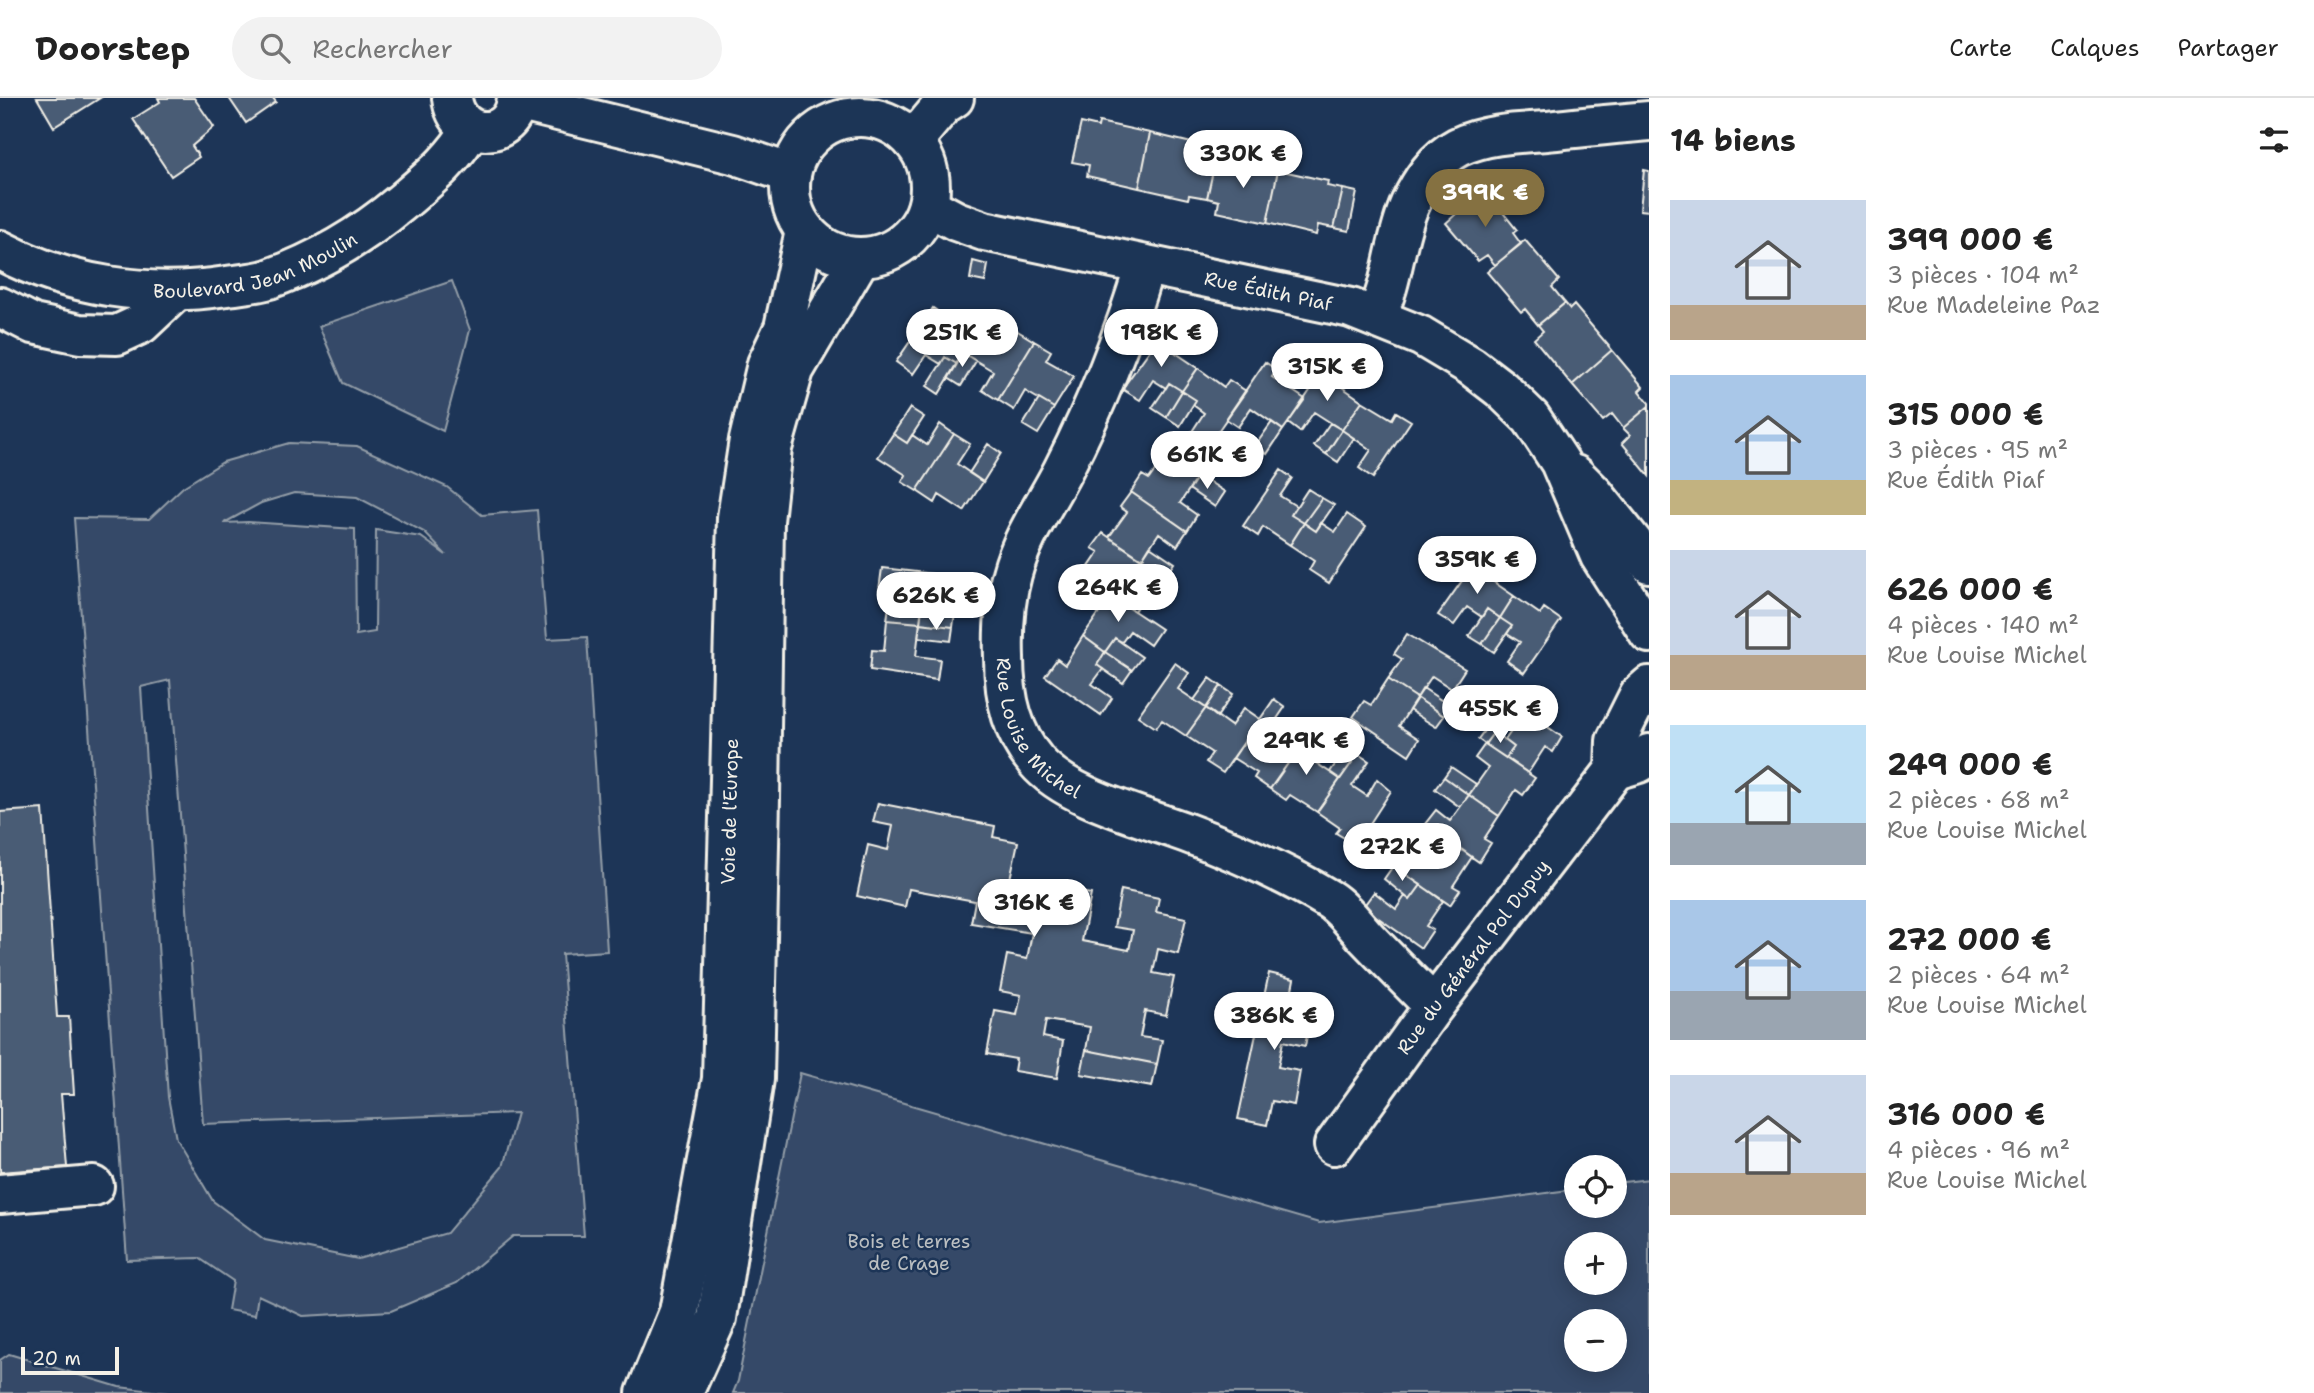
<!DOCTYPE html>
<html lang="fr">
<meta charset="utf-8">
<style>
body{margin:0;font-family:"Shantell Sans",sans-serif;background:#f2f2f2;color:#222;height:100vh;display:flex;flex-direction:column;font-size:26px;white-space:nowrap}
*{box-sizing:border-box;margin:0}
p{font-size:23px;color:#767676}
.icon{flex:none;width:38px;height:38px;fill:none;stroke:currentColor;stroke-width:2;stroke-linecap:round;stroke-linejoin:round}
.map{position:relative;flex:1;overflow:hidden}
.details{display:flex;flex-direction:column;background:#fff;width:665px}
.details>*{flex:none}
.tools{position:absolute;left:1564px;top:1057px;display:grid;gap:14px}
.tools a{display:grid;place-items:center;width:63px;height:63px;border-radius:50%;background:#fff;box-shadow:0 4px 18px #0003;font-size:35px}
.scale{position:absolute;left:21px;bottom:18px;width:98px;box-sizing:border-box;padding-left:7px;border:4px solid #f4f1e8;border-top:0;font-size:19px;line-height:24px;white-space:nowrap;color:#f4f1e8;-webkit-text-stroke:5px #1d3557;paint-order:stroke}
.price{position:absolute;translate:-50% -60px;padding:0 16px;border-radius:24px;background:#fff;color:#222;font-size:23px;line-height:46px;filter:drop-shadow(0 2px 4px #0008)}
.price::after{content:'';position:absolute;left:50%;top:42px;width:21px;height:16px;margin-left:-10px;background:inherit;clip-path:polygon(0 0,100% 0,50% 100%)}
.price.active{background:#857141;color:#fff}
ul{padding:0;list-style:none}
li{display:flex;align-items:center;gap:21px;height:175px;padding:0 21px}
li span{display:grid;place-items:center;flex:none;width:196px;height:140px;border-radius:0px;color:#555}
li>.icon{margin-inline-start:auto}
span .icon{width:84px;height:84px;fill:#fffc;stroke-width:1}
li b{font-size:30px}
h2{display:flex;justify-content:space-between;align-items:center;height:84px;padding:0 21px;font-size:30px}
header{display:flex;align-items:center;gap:42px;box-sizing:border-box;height:98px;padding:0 35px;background:#fff;border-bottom:2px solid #e0e0e0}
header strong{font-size:33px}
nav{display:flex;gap:38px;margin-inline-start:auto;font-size:24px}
.search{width:490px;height:63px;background:#f2f2f2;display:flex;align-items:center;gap:18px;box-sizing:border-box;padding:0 24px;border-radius:38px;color:#767676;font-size:26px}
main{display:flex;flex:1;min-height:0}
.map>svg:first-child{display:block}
</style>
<header>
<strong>Doorstep</strong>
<div class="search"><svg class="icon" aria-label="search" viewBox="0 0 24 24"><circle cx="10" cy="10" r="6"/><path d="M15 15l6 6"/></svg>Rechercher</div>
<nav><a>Carte</a><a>Calques</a><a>Partager</a></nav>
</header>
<main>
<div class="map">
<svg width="1649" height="1295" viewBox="0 0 1649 1295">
<rect width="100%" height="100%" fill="#1d3557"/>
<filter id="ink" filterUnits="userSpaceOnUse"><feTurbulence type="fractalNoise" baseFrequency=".0143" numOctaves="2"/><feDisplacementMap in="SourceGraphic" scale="14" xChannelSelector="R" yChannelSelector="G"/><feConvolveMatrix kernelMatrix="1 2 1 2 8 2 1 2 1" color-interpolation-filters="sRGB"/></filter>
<g filter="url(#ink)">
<!-- green -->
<path fill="#354a67" stroke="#949ea8" stroke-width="2" fill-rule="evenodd" d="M 452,183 L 470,232 L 443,333 L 343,285 L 319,228 Z
M 289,345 L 357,348 L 447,389 L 482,417 L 537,412 L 547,541 L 587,539 L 607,853 L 562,856 L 584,1138 L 513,1138 L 457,1185 L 391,1213 L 303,1218 L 258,1197 L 255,1217 L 228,1212 L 233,1183 L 199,1160 L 127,1162 L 74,420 L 149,421 L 183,389 L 223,364 ZM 294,395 L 357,399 L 424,434 L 446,457 L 421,439 L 376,432 L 375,534 L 356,537 L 355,431 L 248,424 L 224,425 L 261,405 ZM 170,582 L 203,1026 L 517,1015 L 502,1069 L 447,1135 L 358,1161 L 265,1142 L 213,1103 L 176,1041 L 168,999 L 141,589 Z
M 800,975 L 1319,1125 L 1577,1091 L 1577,1108 L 1615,1108 L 1615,1085 L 1649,1081 L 1649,1295 L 733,1295 L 738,1283 ZM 1577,1146 L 1615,1146 L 1615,1185 L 1577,1185 ZM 1577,1223 L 1615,1223 L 1615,1262 L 1577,1262 Z
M 9,1256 L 119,1289 L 169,1295 L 0,1295 L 0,1262 Z"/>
<!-- building -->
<path fill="#485b74" stroke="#f4f1e8" stroke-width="2" d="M 37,0 L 100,0 L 54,29 Z
M 158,0 L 194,0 L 214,29 L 192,48 L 199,59 L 171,78 L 133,21 L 160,4 Z
M 229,0 L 273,0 L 276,4 L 246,25 Z
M 1099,24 L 1150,35 L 1139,90 L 1087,78 L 1089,67 L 1072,64 L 1081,25 L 1098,29 Z
M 1150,35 L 1200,47 L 1197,60 L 1215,64 L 1207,100 L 1189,97 L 1188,101 L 1139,90 Z
M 1229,61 L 1278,72 L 1267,125 L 1217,114 L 1219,103 L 1207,100 L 1215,64 L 1228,67 Z
M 1278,72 L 1328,83 L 1327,88 L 1343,91 L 1334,130 L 1318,127 L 1316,137 L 1267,125 Z
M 1644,72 L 1649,73 L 1649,113 L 1640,112 Z
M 1343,91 L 1357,94 L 1349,133 L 1334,130 Z
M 1484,91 L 1517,132 L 1513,135 L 1521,146 L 1495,167 L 1487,157 L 1478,163 L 1446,125 Z
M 1525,142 L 1559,182 L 1552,189 L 1565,205 L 1538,227 L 1525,211 L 1521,214 L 1487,174 Z
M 973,163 L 988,167 L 985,184 L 970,181 Z
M 1565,205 L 1570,211 L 1574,207 L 1612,252 L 1572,287 L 1534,241 L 1543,233 L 1538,227 Z
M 933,210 L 950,222 L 946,227 L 972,244 L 957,266 L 945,259 L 941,266 L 926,257 L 913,276 L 896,264 Z
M 985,224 L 1011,240 L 1016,232 L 1034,243 L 998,302 L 982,292 L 993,273 L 963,255 Z
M 1162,235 L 1178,246 L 1173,253 L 1198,270 L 1182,293 L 1169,285 L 1166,290 L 1153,282 L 1140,302 L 1122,291 Z
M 1034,243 L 1051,253 L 1046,262 L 1074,278 L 1054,310 L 1025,293 L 1014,312 L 998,302 Z
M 1612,252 L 1643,289 L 1639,293 L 1649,305 L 1649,308 L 1623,330 L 1612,316 L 1603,323 L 1572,287 Z
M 963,255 L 976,263 L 961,288 L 948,280 Z
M 945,259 L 957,266 L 939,296 L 927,288 Z
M 1265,264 L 1277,272 L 1272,279 L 1305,301 L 1283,332 L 1251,310 L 1238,329 L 1226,321 Z
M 1326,269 L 1343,280 L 1339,287 L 1362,303 L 1342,332 L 1314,314 L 1300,334 L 1288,325 Z
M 1198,270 L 1224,289 L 1229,282 L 1246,293 L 1209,346 L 1191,335 L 1204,315 L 1193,307 L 1196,302 L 1182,293 Z
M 1169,285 L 1182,293 L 1166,319 L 1152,310 Z
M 1182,293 L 1196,302 L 1180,328 L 1166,319 Z
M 1039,301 L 1054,310 L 1038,336 L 1023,327 Z
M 1362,303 L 1392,321 L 1396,314 L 1411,323 L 1373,380 L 1359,370 L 1371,352 L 1342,332 Z
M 1649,308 L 1649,378 L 1622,345 L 1630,337 L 1623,330 Z
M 910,310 L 924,319 L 907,345 L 893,336 Z
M 1272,324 L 1283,332 L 1267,356 L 1255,348 Z
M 1330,325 L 1342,332 L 1326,356 L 1314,348 Z
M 940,326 L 954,336 L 917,393 L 902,384 L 906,377 L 878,359 L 893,336 L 907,345 L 912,337 L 927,347 Z
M 1342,332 L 1354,340 L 1338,364 L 1326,356 Z
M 954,336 L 970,346 L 957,366 L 983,384 L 964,413 L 939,397 L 935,405 L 917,393 Z
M 988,346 L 1001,355 L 983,384 L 969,375 Z
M 1167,356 L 1199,377 L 1180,405 L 1197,417 L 1187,433 L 1131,394 L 1142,377 L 1149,381 Z
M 1281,372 L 1292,380 L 1280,398 L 1296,408 L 1291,417 L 1304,425 L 1290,447 L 1263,429 L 1258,438 L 1243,428 Z
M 1199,377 L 1225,394 L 1215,409 L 1189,391 Z
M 1308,391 L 1322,400 L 1304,425 L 1291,417 Z
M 1131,394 L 1187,433 L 1177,448 L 1159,435 L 1142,461 L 1109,439 L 1127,414 L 1120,409 Z
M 1322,400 L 1334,407 L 1316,433 L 1304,425 Z
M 1347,416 L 1366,429 L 1329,485 L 1309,472 L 1314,463 L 1290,447 L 1304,425 L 1316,433 L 1321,425 L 1335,434 Z
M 1103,435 L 1160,474 L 1151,488 L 1132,475 L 1123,488 L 1116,484 L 1108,496 L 1082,479 L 1099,454 L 1092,450 Z
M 1150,448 L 1175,465 L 1166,478 L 1142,461 Z
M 1476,463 L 1492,474 L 1488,480 L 1514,498 L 1500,520 L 1487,511 L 1482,519 L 1467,509 L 1454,527 L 1438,517 Z
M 882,470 L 950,478 L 948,501 L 923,498 L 920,525 L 887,522 L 891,494 L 879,492 Z
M 1116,484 L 1142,501 L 1134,513 L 1108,496 Z
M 1104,493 L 1161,531 L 1150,547 L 1130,533 L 1122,544 L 1115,540 L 1105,554 L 1083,538 L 1101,512 L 1094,508 Z
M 1514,498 L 1540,516 L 1544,510 L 1561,522 L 1524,575 L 1507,563 L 1520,544 L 1507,536 L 1512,528 L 1500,520 Z
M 922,511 L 955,515 L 953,529 L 920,525 Z
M 1487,511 L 1500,520 L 1482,546 L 1469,538 Z
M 1500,520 L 1512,528 L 1494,554 L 1482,546 Z
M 887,522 L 920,525 L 916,558 L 940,561 L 937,582 L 870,572 L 872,552 L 884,553 Z
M 920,525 L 953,529 L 951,543 L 918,539 Z
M 1407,536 L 1465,571 L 1452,591 L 1432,578 L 1417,600 L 1388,581 L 1402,561 L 1394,556 Z
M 1083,538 L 1105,554 L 1097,567 L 1103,571 L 1092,586 L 1112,600 L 1101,617 L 1045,578 L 1057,561 L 1065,567 Z
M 1115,540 L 1142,559 L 1132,572 L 1105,554 Z
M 1105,554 L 1132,572 L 1123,585 L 1097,567 Z
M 1175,565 L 1189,575 L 1178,591 L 1206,610 L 1186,638 L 1162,622 L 1156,630 L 1138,618 Z
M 1210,580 L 1221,588 L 1206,610 L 1194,602 Z
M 1388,581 L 1417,600 L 1399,628 L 1419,641 L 1409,657 L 1353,619 L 1364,603 L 1371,607 Z
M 1221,588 L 1233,596 L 1217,619 L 1206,610 Z
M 1423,590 L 1450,608 L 1444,618 L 1417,600 Z
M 1417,600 L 1444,618 L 1436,629 L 1409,612 Z
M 1506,600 L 1515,606 L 1504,620 L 1496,614 Z
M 1274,601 L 1285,609 L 1268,634 L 1256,627 Z
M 1515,606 L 1562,639 L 1553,654 L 1545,649 L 1528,675 L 1506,660 L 1514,649 L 1505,642 L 1515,628 L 1504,620 Z
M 1206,610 L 1231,628 L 1244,610 L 1260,621 L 1223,675 L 1206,664 L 1212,655 L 1186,638 Z
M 1292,626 L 1308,637 L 1270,691 L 1254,680 L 1257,675 L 1233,660 L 1256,627 L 1280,642 Z
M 1487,629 L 1494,634 L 1485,646 L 1478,641 Z
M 1494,634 L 1514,649 L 1506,660 L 1485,646 Z
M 1308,637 L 1324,648 L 1313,663 L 1340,681 L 1317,714 L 1290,697 L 1286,702 L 1270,691 Z
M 1485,646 L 1535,680 L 1523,697 L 1516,692 L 1499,718 L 1469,697 L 1488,670 L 1475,660 Z
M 1347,649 L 1358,656 L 1340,681 L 1330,674 Z
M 1358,656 L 1369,663 L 1352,688 L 1367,698 L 1377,681 L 1391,693 L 1356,747 L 1336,735 L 1340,730 L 1317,714 Z
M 1451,669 L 1476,686 L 1469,697 L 1444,679 Z
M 1444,679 L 1469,697 L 1460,709 L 1435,691 Z
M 1469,697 L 1499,718 L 1484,741 L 1491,745 L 1479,764 L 1425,726 L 1436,712 L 1450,723 Z
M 878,705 L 995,728 L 993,739 L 1018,744 L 1010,781 L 1091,796 L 1082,843 L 1129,852 L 1133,832 L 1114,829 L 1121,792 L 1159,800 L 1156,814 L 1186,820 L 1178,856 L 1158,851 L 1153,875 L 1174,879 L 1166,917 L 1145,913 L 1140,939 L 1162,942 L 1157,966 L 1086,952 L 1090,929 L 1046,922 L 1043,939 L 1063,943 L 1057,980 L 1014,973 L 1016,961 L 987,956 L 995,913 L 1017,917 L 1021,897 L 1000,893 L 1007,857 L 1027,861 L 1032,835 L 971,825 L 975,803 L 909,791 L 905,809 L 857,798 L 868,747 L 888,752 L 893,728 L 873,724 Z
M 43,711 L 57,919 L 69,919 L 74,996 L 61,996 L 67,1069 L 0,1074 L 0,714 Z
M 1425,726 L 1450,743 L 1440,757 L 1415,739 Z
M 1450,743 L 1472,759 L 1453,788 L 1460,792 L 1450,807 L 1393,768 L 1404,754 L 1424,768 L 1435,753 L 1440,757 Z
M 1393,768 L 1421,787 L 1410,802 L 1384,781 Z
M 1421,787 L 1443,803 L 1426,828 L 1433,832 L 1421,850 L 1363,809 L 1374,794 L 1396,811 L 1405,798 L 1410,802 Z
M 1269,875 L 1294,881 L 1289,907 L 1312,912 L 1305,948 L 1283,943 L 1278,969 L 1300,973 L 1294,1007 L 1272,1003 L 1267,1027 L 1238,1021 Z
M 1086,952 L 1157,966 L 1152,989 L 1081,976 Z"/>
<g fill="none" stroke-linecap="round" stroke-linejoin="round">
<defs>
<g id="minor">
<path d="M 452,0 C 457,44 514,44 517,0"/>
<path d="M 517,3 L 733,56 L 791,76"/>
<path id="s1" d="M 928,108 L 956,123 L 984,133 L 1351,210 L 1421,238 L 1471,268 L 1501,291 L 1531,320 L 1560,364 L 1600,458 L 1649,535"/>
<path id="s2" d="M 0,152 C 70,189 149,200 227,188 C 241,186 256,185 269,181 C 317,164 364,136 402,104 C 430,80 452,63 471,31"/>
<path id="s3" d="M 1145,167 C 1124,238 1097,306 1063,372 C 1045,407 1022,438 1012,476 C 1004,504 1003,531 1004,560 C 1004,597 1011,634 1036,663 C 1067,700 1142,718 1187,735 C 1235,753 1286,775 1330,802 C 1344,811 1356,828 1367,840 C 1389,863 1411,885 1434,908"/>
<path d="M 0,209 L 33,226 L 80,236 L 117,237 L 141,226 L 175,194"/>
<path d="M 1376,218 C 1394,183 1394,142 1410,106 C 1421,83 1435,61 1458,49 C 1485,36 1518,35 1547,33 C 1581,29 1615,26 1649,23"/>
<path d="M 1575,377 L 1594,396 L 1649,465"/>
<path d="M 1615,672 L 1639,665 L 1649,656"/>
<path id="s4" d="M 1334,1047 L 1434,908 L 1615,672 L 1616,643 L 1639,597 L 1649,588"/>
<path d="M 0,1096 L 94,1088"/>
</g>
<g id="major">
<circle cx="860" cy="89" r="70"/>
<path d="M 913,43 L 943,7 L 954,0"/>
<path id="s5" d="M 646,1295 L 679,1214 L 722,981 L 737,420 L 749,342 L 767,266 L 784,230 L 805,133"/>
<path d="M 683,1295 L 717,1220 L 754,981 L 760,700 L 764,423 L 772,350 L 794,272 L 860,160"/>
</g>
</defs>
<!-- minor casing -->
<use href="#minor" stroke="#f4f1e8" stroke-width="44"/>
<!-- major casing -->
<use href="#major" stroke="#f4f1e8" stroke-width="44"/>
<!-- minor -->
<use href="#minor" stroke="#1d3557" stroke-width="38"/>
<!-- major -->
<use href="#major" stroke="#1d3557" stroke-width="38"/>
</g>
</g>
<g text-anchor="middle" stroke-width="5" stroke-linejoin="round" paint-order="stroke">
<!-- street labels -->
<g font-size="19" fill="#f4f1e8" stroke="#1d3557">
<text dy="7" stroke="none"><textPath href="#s2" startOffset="266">Boulevard Jean Moulin</textPath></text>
<text dy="7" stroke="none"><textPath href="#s1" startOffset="352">Rue Édith Piaf</textPath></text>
<text dy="7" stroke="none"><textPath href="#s3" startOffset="504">Rue Louise Michel</textPath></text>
<text dy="7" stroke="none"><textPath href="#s5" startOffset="592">Voie de l'Europe</textPath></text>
<text dy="7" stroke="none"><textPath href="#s4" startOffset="234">Rue du Général Pol Dupuy</textPath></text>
</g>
<!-- park labels -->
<g font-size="19" fill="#bbbfc1" stroke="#1d3557">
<text x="909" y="1150">Bois et terres<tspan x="909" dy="22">de Crage</tspan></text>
</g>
</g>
</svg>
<div class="tools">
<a><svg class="icon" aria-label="locate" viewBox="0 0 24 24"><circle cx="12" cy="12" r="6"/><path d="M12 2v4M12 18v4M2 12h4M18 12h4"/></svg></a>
<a>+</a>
<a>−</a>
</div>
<div class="scale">20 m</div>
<b class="price" style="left:1243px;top:92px">330K €</b>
<b class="price active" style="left:1485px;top:131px">399K €</b>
<b class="price" style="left:962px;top:271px">251K €</b>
<b class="price" style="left:1161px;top:271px">198K €</b>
<b class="price" style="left:1327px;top:305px">315K €</b>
<b class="price" style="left:1207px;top:393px">661K €</b>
<b class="price" style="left:1477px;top:498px">359K €</b>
<b class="price" style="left:1118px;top:526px">264K €</b>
<b class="price" style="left:936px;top:534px">626K €</b>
<b class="price" style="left:1500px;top:647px">455K €</b>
<b class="price" style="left:1306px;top:679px">249K €</b>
<b class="price" style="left:1402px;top:785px">272K €</b>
<b class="price" style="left:1034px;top:841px">316K €</b>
<b class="price" style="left:1274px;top:954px">386K €</b>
</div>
<section class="details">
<h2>14 biens<svg class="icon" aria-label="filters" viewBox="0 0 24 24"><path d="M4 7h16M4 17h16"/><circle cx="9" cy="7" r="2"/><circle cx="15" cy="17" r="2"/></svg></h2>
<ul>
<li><span style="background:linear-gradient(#c9d6e8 75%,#b9a48a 0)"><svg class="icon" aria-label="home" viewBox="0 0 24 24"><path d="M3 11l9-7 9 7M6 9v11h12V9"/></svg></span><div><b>399 000 €</b><p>3 pièces · 104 m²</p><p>Rue Madeleine Paz</p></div></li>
<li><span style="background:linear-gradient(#a9c7e8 75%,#c2b280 0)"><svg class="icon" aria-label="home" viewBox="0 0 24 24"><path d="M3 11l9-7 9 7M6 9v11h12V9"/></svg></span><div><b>315 000 €</b><p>3 pièces · 95 m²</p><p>Rue Édith Piaf</p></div></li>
<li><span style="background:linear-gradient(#c9d6e8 75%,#b9a48a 0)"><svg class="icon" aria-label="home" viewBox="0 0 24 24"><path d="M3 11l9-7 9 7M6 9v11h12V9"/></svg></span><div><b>626 000 €</b><p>4 pièces · 140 m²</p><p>Rue Louise Michel</p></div></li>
<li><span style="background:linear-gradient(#bfe0f5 70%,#9aa5b1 0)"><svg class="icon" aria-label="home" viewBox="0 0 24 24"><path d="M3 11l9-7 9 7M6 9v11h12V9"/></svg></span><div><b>249 000 €</b><p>2 pièces · 68 m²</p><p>Rue Louise Michel</p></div></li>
<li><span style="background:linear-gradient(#a9c7e8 65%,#9aa5b1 0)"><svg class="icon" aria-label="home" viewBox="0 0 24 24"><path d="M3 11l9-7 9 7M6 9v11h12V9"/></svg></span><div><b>272 000 €</b><p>2 pièces · 64 m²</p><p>Rue Louise Michel</p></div></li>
<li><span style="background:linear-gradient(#c9d6e8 70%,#b9a48a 0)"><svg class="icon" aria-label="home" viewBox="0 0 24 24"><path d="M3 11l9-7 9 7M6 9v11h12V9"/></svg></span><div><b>316 000 €</b><p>4 pièces · 96 m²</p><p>Rue Louise Michel</p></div></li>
</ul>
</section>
</main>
